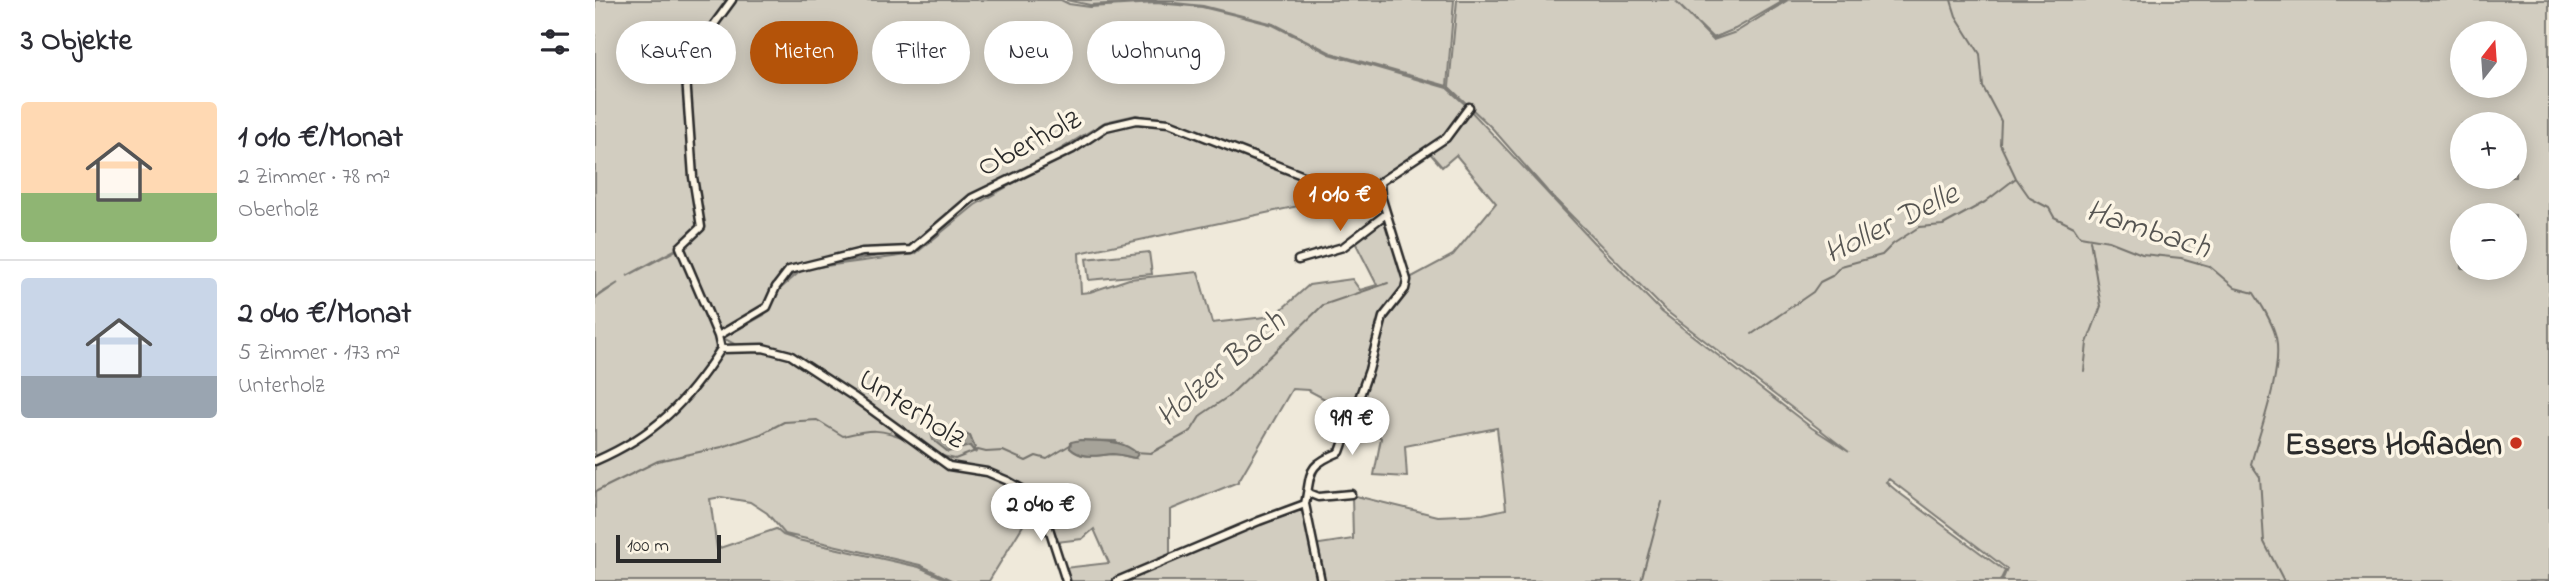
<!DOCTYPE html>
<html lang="de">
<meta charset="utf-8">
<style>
body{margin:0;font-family:"Indie Flower",sans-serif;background:#f2f2f3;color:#2b2b33;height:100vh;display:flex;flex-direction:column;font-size:26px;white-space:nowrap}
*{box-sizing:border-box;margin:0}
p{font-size:23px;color:#7c7c81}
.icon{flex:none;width:38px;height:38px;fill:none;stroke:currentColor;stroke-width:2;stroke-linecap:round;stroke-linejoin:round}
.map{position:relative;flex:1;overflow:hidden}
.panel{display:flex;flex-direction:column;background:#fff;width:595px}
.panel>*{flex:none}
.hud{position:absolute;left:21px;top:21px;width:665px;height:63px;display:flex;gap:14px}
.needle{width:46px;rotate:17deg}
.buttons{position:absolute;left:1855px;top:21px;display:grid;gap:14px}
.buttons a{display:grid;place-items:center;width:77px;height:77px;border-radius:50%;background:#fff;box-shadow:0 4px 18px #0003;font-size:35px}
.scale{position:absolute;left:21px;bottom:18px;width:105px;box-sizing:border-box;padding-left:7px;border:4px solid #2b2b2b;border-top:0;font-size:19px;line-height:24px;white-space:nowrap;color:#2b2b2b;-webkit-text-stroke:5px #fcf5e5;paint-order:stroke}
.price{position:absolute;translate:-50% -60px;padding:0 16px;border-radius:24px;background:#fff;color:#222;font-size:23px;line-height:46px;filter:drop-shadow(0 2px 4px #0008)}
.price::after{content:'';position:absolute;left:50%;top:42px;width:21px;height:16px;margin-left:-10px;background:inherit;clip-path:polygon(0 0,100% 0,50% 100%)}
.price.selected{background:#b45309;color:#fff}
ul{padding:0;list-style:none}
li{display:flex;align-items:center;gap:21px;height:175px;padding:0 21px}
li+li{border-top:2px solid #e1e1e2}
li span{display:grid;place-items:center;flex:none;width:196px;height:140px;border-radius:7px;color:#555}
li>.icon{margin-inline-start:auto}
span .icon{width:84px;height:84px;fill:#fffc;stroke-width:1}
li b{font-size:30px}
h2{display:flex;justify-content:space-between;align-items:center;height:84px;padding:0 21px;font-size:30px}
.pill{padding:0 24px;border-radius:32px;background:#fff;box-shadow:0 4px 18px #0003;font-size:24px;line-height:63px}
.pill.selected{background:#b45309;color:#fff}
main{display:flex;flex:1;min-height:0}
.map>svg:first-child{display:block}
</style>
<main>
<section class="panel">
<h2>3 Objekte<svg class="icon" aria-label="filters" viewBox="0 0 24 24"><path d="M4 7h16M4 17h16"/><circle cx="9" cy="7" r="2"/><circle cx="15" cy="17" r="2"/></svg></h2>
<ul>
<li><span style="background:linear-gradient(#ffd9b3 65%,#8fb573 0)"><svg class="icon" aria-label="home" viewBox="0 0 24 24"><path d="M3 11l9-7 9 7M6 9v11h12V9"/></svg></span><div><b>1 010 €/Monat</b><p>2 Zimmer · 78 m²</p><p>Oberholz</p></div></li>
<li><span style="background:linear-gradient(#c9d6e8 70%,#9aa5b1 0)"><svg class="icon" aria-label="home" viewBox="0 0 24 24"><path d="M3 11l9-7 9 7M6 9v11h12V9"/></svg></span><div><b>2 040 €/Monat</b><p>5 Zimmer · 173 m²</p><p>Unterholz</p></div></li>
</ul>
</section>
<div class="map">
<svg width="1954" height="581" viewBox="0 0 1954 581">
<rect width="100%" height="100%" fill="#efe9da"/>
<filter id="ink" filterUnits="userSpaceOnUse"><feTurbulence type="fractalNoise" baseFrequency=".0143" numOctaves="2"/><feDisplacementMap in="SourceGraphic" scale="14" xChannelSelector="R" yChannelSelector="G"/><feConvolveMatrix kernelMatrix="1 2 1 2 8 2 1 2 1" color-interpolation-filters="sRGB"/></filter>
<g filter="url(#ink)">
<!-- green -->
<path fill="#d2cdc0" stroke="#7e7c76" stroke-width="2" fill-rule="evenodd" d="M 0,0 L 136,0 L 100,48 L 90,76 L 106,226 L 85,247 L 32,276 L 85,248 L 122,344 L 112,368 L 60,429 L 96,397 L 129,352 L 156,349 L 192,356 L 257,398 L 353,467 L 392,473 L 432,493 L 441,504 L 394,581 L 358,581 L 325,565 L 190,534 L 172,513 L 155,502 L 126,497 L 115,499 L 122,549 L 181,529 L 188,535 L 203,540 L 324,567 L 355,581 L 0,581 L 0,299 L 23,283 L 0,297 Z
M 139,0 L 466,0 L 474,4 L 495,7 L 561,3 L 607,7 L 640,15 L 678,25 L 735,54 L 852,88 L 873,107 L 857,132 L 785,181 L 752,189 L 573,123 L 541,115 L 510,122 L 378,203 L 318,251 L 206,268 L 183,288 L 167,313 L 125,330 L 122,329 L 86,247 L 107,226 L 99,176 L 92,77 L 102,50 Z
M 471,0 L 859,0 L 852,86 L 736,53 L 679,24 L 608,6 L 561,1 L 495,5 Z
M 862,0 L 1190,0 L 1140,29 L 1118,38 L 1081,2 L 1118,40 L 1141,32 L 1193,0 L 1954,0 L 1954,581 L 1407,581 L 1412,569 L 1294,479 L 1291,482 L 1303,492 L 1410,571 L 1405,581 L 727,581 L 718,545 L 758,539 L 757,495 L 843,516 L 888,514 L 911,509 L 902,428 L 810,446 L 812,477 L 779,475 L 786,438 L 758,416 L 789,317 L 813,279 L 858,255 L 901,203 L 861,155 L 847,167 L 833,151 L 859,134 L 875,110 L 999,243 L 1067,312 L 1217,428 L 1254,452 L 1070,310 L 954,193 L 897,128 L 854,87 ZM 1867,33 L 1920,33 L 1920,86 L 1867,86 ZM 1867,124 L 1920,124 L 1920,177 L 1867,177 ZM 1867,215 L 1920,215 L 1920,268 L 1867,268 Z
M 541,119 L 574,125 L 708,178 L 708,205 L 484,253 L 486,293 L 495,292 L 534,279 L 603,272 L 617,323 L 679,316 L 714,285 L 757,279 L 765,290 L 782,285 L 759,240 L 791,216 L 810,281 L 809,288 L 787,316 L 774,370 L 758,414 L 713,390 L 697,389 L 643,482 L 575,510 L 575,556 L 517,581 L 474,581 L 469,568 L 514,563 L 499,529 L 487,539 L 462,542 L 449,510 L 443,502 L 413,480 L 354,466 L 199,355 L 179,347 L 141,345 L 128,338 L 169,315 L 184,290 L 208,269 L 320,254 L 380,205 L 442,170 L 512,126 ZM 343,432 L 375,436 L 381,453 L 375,446 ZM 485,440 L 521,441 L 540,458 C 533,457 525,454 518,454 C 502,455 487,460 475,448 Z
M 554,252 L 557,274 L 494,280 L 491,259 Z
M 709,506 L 725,581 L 527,581 Z"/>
<!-- water -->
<path fill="#a6a399" stroke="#75736d" stroke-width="2" d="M 366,432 L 375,436 L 380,448 L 378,450 L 375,446 L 353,452 L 338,440 L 336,433 Z
M 485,440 C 507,442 526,438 543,454 L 540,458 C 534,457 525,454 518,454 C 502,455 488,460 475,448 L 476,442 Z"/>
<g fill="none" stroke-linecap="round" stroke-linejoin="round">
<!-- stream -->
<path stroke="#75736d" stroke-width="2" d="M 1356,0 L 1361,16 L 1385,54 L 1388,87 L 1406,121 L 1405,144 L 1421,178 L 1435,198 L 1454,208 L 1459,217 L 1479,227 L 1485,236 L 1514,241 L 1547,254 L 1586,258 L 1614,266 L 1640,288 L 1659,293 C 1667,306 1677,321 1681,337 C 1688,371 1665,430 1656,464 L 1665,477 L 1669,542 L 1689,581
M 787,1 L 788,0
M 1157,334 L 1218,292 L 1225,282 L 1237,276 L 1246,266 L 1287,255 L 1298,244 L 1324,227 L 1348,225 L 1390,202 L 1421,178
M 1489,371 L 1492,343 L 1506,306 L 1495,240
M 325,439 L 336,449
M 539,452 L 556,453 L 596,431 L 606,415 L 634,396 L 728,305 L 793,283
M 343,455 L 360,459 L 383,450 L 391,452 L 408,451 L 431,461 L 441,456 L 452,459 L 475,445
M 0,492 L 63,461 L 127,447 L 166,434 L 189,422 L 222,420 L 248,436 C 276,429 286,428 313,440
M 1046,581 L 1067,502"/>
<defs>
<path id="minor" d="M 703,260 L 748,247 L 791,214
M 123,336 L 85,247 L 106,227 L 98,177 L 91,77 L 101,49 L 137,0
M 126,349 L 123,336 L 172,307 L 181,287 L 194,270 L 267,252 L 316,250 L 377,198 L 478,149 L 511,127 L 541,120 L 574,123 L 714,178 L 752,190 L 786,196
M 126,349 L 168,348 L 195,355 L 259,397 L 354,466 L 392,472 L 413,481 L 432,492 L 442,503 L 452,522 L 471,581
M 0,461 C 60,435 91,403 126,349
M 713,493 L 723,497 L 756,494
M 710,504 L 726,581
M 522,581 L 664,521 L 710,504 C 717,472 710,466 745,452 L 774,370 L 788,317 L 810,289 L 812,280 L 786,196 L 785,182 L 851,138 L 874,107"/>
</defs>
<!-- minor casing -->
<use href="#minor" stroke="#2b2b2b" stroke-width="11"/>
<!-- minor -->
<use href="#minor" stroke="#fcf5e5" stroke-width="6"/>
</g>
</g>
<!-- markers -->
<circle fill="#c8321e" stroke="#fcf5e5" stroke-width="2.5" cx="1921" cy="443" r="7"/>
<g text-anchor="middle" stroke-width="7" stroke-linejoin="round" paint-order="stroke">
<!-- street labels -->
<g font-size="32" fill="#2b2b2b" stroke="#fcf5e5">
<text transform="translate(433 141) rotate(-28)" y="11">Oberholz</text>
<text transform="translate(318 407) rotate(33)" y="11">Unterholz</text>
</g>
<!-- poi labels -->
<g font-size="32" font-weight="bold" fill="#2b2b2b" stroke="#fcf5e5" text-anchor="end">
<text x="1907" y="454">Essers Hofladen</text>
</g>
<!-- water labels -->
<g font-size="33" font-style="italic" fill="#565552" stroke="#fcf5e5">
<text transform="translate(1295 221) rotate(-26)" y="12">Holler Delle</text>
<text transform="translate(1554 227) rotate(18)" y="12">Hambach</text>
<text transform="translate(624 367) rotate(-41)" y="12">Holzer Bach</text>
</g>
</g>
</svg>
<div class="buttons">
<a><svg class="needle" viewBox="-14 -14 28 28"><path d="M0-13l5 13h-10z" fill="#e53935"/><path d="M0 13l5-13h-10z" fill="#7c7c81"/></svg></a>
<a>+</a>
<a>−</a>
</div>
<div class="scale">100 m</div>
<b class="price selected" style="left:745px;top:233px">1 010 €</b>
<b class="price" style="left:757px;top:457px">919 €</b>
<b class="price" style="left:446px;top:543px">2 040 €</b>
<div class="hud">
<a class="pill">Kaufen</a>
<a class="pill selected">Mieten</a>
<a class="pill">Filter</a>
<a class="pill">Neu</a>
<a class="pill">Wohnung</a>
</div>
</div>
</main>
